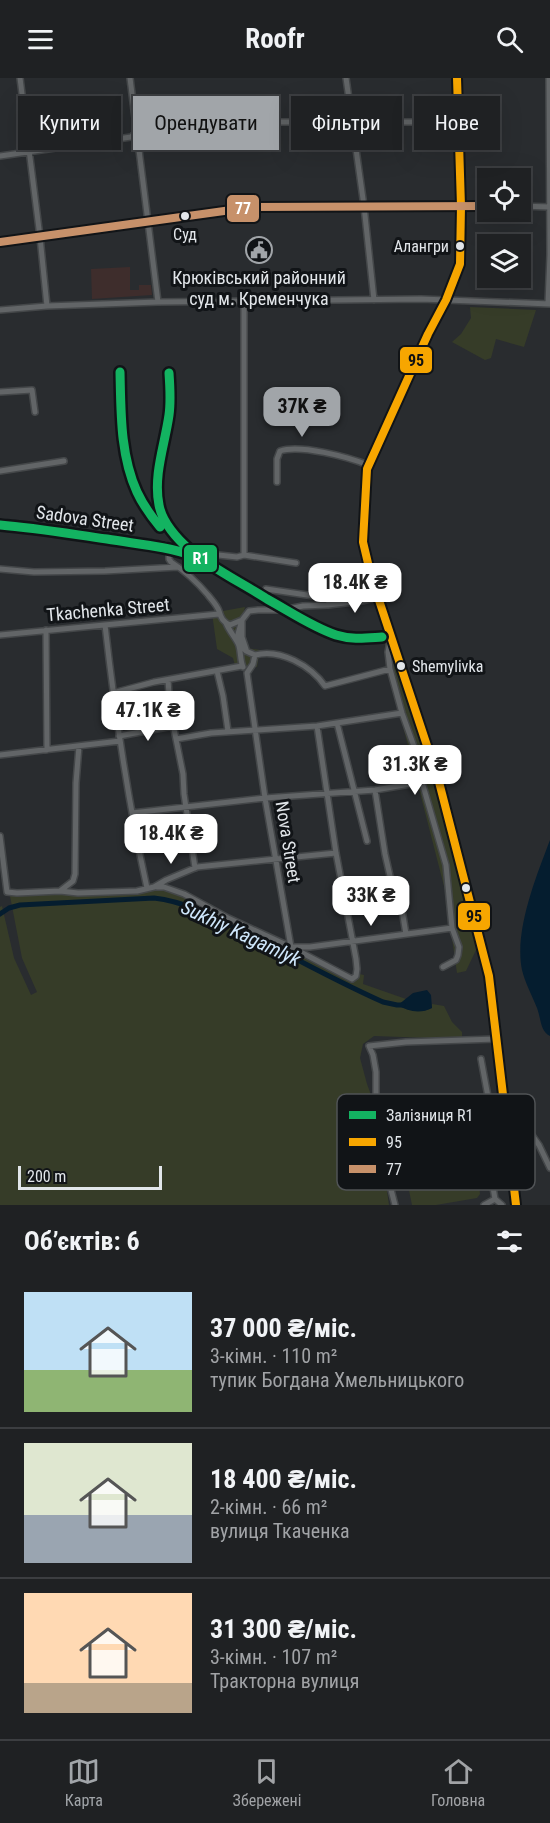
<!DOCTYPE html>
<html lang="uk">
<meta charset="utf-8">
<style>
body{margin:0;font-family:"Roboto Condensed",sans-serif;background:#27292b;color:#f1f3f6;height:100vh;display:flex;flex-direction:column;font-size:22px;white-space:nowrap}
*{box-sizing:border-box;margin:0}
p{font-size:20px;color:#a1a3a6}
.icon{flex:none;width:33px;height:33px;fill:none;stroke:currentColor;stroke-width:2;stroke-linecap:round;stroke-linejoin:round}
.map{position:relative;height:1127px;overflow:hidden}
.sheet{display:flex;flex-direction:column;background:#1f2123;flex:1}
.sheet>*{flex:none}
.guide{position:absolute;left:18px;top:18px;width:514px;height:54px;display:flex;gap:12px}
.fabs{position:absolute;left:477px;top:90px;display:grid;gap:12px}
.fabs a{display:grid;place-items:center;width:54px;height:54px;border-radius:0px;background:#1f2123;box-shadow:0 6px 24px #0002,0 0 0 2px #3c3e41;font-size:30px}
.scale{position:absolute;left:18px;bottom:15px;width:144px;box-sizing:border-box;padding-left:6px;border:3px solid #e2e6ea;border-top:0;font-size:16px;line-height:21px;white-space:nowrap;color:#e2e6ea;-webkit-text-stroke:4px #111417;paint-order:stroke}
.price{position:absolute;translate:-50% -51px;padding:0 14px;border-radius:12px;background:#fff;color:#222;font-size:20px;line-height:39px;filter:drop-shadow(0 2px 3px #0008)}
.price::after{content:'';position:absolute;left:50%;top:36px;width:18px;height:14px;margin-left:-9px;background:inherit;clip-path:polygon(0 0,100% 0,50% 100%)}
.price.current{background:#a1a5a9;color:#111}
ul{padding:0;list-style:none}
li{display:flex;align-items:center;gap:18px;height:150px;padding:0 24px}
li+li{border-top:2px solid #3c3e41}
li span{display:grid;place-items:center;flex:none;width:168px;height:120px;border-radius:0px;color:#555}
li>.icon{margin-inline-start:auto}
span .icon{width:72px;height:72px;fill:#fffc;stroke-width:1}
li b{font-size:26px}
h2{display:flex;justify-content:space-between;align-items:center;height:72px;padding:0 24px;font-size:26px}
.pill{padding:0 21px;border-radius:0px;background:#1f2123;box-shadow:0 6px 24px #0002,0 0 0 2px #3c3e41;font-size:21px;line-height:54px}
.pill.current{background:#a1a5a9;color:#111}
header{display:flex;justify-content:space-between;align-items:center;height:78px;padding:0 24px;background:#1f2123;font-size:27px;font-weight:700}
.tabs{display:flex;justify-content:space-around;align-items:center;height:84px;border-top:2px solid #3c3e41;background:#1f2123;font-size:16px;color:#a1a3a6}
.tabs a{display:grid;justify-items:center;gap:3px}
.tabs .current{color:#a1a5a9}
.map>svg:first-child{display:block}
</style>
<header><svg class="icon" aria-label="menu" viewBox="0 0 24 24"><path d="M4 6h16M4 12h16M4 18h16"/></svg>Roofr<svg class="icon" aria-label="search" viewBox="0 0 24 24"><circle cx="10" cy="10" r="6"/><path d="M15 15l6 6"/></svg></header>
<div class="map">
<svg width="550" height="1127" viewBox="0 0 550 1127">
<rect width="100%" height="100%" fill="#292c2f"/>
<!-- commercial -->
<path fill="#3e2d2c" d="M 130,189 L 130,212 L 139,212 L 139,207 L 151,207 L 152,217 L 92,221 L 91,191 Z"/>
<!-- green -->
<path fill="#363c28" d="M 470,229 L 536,232 L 524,269 L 496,261 L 491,280 L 485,282 L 452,264 L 461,256 L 471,240 Z
M 245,529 L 243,537 L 247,570 L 260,572 L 257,589 L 236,591 L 233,580 L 217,571 L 212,535 Z
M 384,561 L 393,574 L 428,686 L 477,867 L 476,872 L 466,893 L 457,895 L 445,812 L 389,594 Z
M 160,812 L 170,813 L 192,823 L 352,903 L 359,896 L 364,897 L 363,906 L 406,921 L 398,928 C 410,932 419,936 432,930 L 432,926 L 444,928 L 452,944 L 462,954 L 462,959 L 459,961 L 374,958 L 363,966 L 360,980 L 367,1006 L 375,1028 L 382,1039 L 386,1070 L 383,1085 L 389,1127 L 0,1127 L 0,829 L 2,828 L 14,880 L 31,917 L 37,914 L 22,880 L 10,818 C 25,817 41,815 57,815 C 91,817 125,817 160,812 Z
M 477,1087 L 480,1116 L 477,1120 L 436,1127 L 412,1127 L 406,1098 Z"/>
<!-- water -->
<path fill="#051d2f" d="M 550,762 L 550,958 C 540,953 541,940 537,930 C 532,917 525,905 522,892 C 514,853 536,799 550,762 Z
M 427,912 L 431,917 L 432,930 C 421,936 408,934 398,927 L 413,915 Z"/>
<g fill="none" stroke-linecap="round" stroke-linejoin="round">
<!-- canal -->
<path stroke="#051d2f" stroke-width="5" d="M 0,836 L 9,830 L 20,827 L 154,820 C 190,824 223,844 256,860 C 298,882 340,905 383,924 L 397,927 L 403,927"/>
<defs>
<path id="street" d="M 20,0 L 40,159 L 47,228
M 130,0 L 158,224
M 346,0 L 364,128 L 374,222
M 0,78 L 131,59 L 138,53 L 188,47 L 240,44 L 458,44
M 461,128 L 488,128
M 520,128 L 550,129
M 244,223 L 244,477
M 548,225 L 550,177 L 549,0
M 0,232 L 47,228 L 158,224 L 421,221 L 550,226
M 0,314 L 32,312 L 35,334
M 0,393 L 64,383
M 277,404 L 277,381 L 280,373 C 300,366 348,379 368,387
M 0,444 L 165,467 L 169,470 L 169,481 L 171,484 C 185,493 197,504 208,517 C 211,521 217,527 219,533 C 221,540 223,544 230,547 L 242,542 L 238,556 L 240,567 L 246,573 L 255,577 L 253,586 L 247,595 L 265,720 L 291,869 L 352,901 L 356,898 L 357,891 L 356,881 L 336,775 L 317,648
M 209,476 L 237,479 L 244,477 L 296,485
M 0,491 L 34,494 L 105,493 L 178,489
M 266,511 L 314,518 L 340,516
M 328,527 L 362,523 L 378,519
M 226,545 C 229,553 238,563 239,568 C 241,575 240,582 243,589
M 105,547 C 115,635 128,724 147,810
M 46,552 L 47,672
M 0,557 L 219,536
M 391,559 L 388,574 L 390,591 L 402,635 L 416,674 L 422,704 L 446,787 L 452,850 L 459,869 L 458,877 L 456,882 L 443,889
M 246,571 L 242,559 L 242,542 L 249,533 L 258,532 L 283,532 L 303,528 L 327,527 L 342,515 L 351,516 L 358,504 L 358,495 L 370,491
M 255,577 C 280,570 311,588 325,608 L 390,591
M 217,593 L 223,618 L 228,653
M 168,602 L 170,631 L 183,696 L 184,716 L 195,790
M 113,615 L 154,604 L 242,588
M 337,645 L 367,763
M 119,658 L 173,648
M 176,661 L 211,655 L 317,648 L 402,635
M 0,677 L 120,663
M 375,712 L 385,776 L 390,798 L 399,814 L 406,856
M 132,735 L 265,720 L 375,712 L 422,704
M 0,758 L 7,814 L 17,815 L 60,813 L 78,815 L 137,813 L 154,809 L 166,802 L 197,789 L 336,775
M 157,809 L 164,809 L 184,816 L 228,840 L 291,869 L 310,869 L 452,850
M 60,813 L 73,803 L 75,796 L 76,705 L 79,668
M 481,981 L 489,1024 L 481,1027 L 481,1039 L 495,1121 L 502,1127
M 383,1029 L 465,1022 L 481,1027
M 504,1030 L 521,1042 L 539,1067 L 550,1090
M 395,1127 L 388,1100 L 388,1085 L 392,1072 L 385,1034 L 376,1021 L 376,994 L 373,977 L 369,968 L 406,964 L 496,961
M 484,1127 L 495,1121"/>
<path id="secondary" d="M 457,0 L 461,128 L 460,186 L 446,222 L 428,256 L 367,391 L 363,464 L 371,498 L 439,704 L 489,898 L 516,1127
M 0,164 L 253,129 L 461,128"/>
</defs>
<!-- street casing -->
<use href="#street" stroke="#444749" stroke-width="8"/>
<!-- secondary casing -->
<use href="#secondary" stroke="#444749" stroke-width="10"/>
<!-- street -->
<use href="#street" stroke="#626567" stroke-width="5"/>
<!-- secondary -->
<use href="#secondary" stroke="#66666a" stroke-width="8"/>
<defs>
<path id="bus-1" d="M 457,0 L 461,128 L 460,186 L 446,222 L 428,256 L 367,391 L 363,464 L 371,498 L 439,704 L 489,898 L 516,1127"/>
<path id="bus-2" d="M 0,164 L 253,129 L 488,128"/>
</defs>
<!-- bus-1 casing -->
<use href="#bus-1" stroke="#111417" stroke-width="12"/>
<!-- bus-2 casing -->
<use href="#bus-2" stroke="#111417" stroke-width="12"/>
<!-- bus-1 -->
<use href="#bus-1" stroke="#f7a600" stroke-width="8"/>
<!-- bus-2 -->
<use href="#bus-2" stroke="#c7916a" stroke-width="8"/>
<defs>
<path id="rail-1" d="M 120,294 C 121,333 120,377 137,414 C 143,427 151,438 160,449
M 169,295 C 170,309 171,323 169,337 C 165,366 153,397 159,427 C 162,444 177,461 190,472 C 213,491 242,505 267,521 C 289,533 312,549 336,557 C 352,562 366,560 382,559
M 0,447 C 36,450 71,456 107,461 C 136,466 166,468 194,478"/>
</defs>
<!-- rail-1 casing -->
<use href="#rail-1" stroke="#111417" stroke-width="14"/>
<!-- rail-1 -->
<use href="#rail-1" stroke="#13b361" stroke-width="9"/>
</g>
<!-- icons -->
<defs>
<symbol id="civic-ring" viewBox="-11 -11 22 22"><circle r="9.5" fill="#111417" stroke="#a1a5a9" stroke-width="1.5"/><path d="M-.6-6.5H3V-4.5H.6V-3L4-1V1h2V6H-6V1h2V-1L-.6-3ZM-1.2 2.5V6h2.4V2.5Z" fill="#a1a5a9"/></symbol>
</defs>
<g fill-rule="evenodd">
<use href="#civic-ring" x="244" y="157" width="30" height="30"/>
</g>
<!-- markers -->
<g fill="#e2e6ea" stroke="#111417" stroke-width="2">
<circle cx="185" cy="138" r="5"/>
<circle cx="460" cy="168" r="5"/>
<circle cx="401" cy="588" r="5"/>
<circle cx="466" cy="810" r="5"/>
</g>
<g text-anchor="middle" stroke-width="6" stroke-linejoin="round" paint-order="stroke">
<!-- bus labels -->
<g font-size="16" fill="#e2e6ea" stroke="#111417">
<text x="185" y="162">Суд</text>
<text x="449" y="174" text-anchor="end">Алангри</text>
<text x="412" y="594" text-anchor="start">Shemylivka</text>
</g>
<!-- poi labels -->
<g font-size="18" fill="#e2e6ea" stroke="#111417">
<text x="259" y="206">Крюківський районний<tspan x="259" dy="21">суд м. Кременчука</tspan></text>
</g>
<!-- street labels -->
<g font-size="18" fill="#e2e6ea" stroke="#111417">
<text transform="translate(85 441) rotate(8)" y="6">Sadova Street</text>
<text transform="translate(108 532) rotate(-5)" y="6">Tkachenka Street</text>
<text transform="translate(288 764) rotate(81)" y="6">Nova Street</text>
</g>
<!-- water labels -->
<g font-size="20" font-style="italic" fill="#cfe7fc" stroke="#111417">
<text transform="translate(241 855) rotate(25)" y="7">Sukhiy Kagamlyk</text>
</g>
</g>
<!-- legend -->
<rect x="337" y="1016" width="198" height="96" rx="9" fill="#111417" stroke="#505356" stroke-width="1.5"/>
<rect x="349" y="1033" width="27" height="8" fill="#13b361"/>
<rect x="349" y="1060" width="27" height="8" fill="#f7a600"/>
<rect x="349" y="1087" width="27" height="8" fill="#c7916a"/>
<g font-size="16" fill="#e2e6ea">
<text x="386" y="1043">Залізниця R1</text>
<text x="386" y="1070">95</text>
<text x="386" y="1097">77</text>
</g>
<g stroke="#111417" stroke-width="2">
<rect x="226" y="116" width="34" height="29" rx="6" fill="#c7916a"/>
<rect x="399" y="268" width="34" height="28" rx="6" fill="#f7a600"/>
<rect x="183" y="466" width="35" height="29" rx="6" fill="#13b361"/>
<rect x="457" y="824" width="34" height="29" rx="6" fill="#f7a600"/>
</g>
<g font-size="16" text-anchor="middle" font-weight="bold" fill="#fff">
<text x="243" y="136">77</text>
<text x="201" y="486">R1</text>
</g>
<g font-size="16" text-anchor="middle" font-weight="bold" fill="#111">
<text x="416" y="288">95</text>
<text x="474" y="844">95</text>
</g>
</svg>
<div class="fabs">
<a><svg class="icon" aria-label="locate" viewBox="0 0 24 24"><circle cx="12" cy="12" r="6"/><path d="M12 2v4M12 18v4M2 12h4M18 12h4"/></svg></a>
<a><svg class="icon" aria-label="layers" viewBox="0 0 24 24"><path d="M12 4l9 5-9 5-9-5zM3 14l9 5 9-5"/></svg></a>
</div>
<div class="scale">200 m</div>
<b class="price current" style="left:302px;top:360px">37K ₴</b>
<b class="price" style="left:355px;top:536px">18.4K ₴</b>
<b class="price" style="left:148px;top:664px">47.1K ₴</b>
<b class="price" style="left:415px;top:718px">31.3K ₴</b>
<b class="price" style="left:171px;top:787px">18.4K ₴</b>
<b class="price" style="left:371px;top:849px">33K ₴</b>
<div class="guide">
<a class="pill">Купити</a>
<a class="pill current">Орендувати</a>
<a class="pill">Фільтри</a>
<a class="pill">Нове</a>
</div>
</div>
<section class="sheet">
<h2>Об’єктів: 6<svg class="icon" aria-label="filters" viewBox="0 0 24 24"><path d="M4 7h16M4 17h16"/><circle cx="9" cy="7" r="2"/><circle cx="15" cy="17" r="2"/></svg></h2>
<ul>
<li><span style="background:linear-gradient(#bfe0f5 65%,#8fb573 0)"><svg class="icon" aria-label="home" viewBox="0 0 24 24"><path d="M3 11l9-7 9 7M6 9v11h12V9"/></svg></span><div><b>37 000 ₴/міс.</b><p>3-кімн. · 110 m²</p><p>тупик Богдана Хмельницького</p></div></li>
<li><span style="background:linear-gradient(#dfe7d0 60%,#9aa5b1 0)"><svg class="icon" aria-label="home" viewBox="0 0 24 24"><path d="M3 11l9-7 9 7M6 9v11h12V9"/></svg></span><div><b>18 400 ₴/міс.</b><p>2-кімн. · 66 m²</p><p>вулиця Ткаченка</p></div></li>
<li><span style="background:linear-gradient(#ffd9b3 75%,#b9a48a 0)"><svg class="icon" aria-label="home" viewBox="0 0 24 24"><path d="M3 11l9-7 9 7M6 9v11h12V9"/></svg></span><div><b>31 300 ₴/міс.</b><p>3-кімн. · 107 m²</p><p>Тракторна вулиця</p></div></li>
</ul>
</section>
<nav class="tabs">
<a class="current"><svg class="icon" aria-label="map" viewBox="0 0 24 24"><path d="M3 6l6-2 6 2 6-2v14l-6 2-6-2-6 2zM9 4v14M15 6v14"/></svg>Карта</a>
<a><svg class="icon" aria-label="saved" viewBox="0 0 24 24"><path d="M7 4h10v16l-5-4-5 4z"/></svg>Збережені</a>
<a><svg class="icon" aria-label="home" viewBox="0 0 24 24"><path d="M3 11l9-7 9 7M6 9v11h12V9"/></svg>Головна</a>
</nav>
